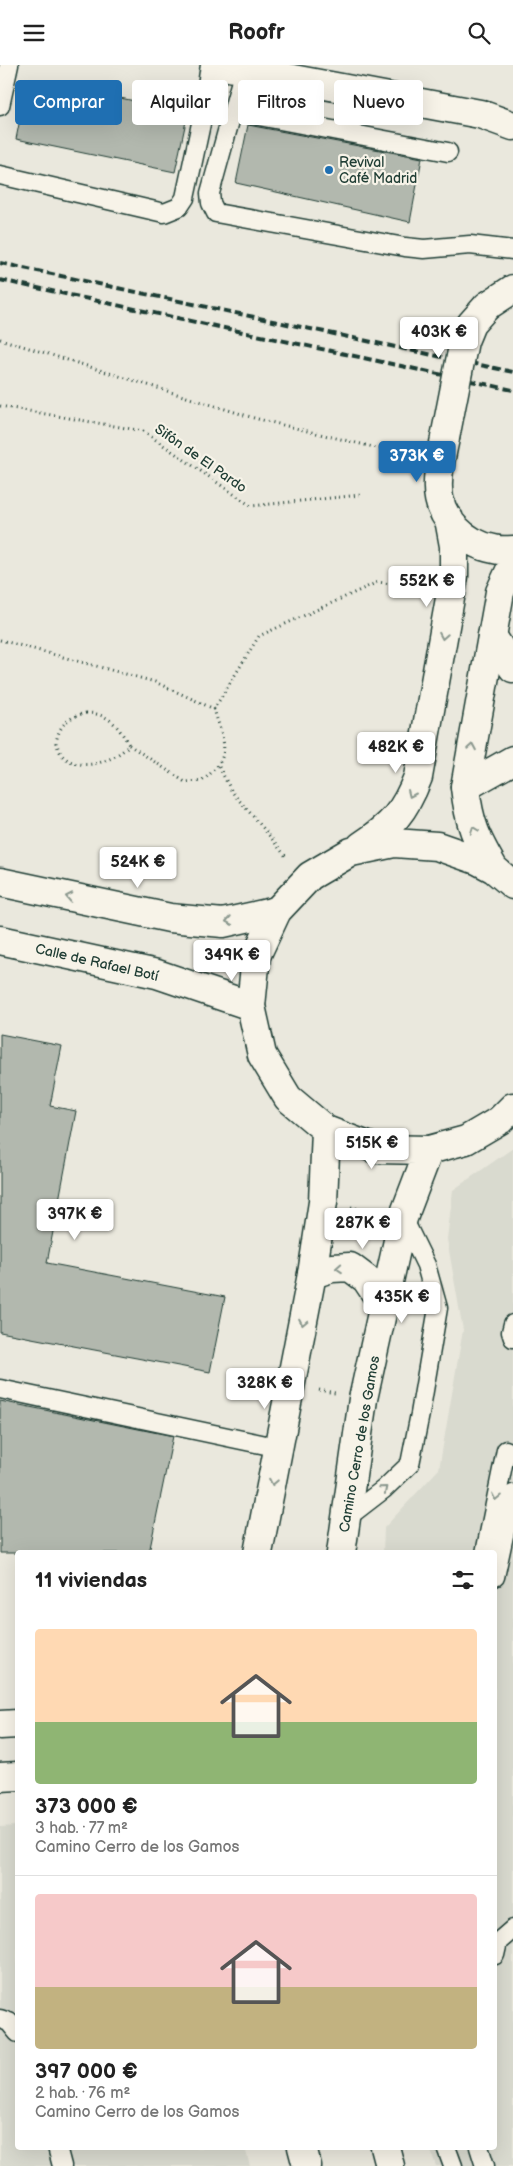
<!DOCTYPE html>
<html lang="es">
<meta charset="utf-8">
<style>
body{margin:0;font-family:"Balsamiq Sans",sans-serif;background:#f2f2f2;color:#222;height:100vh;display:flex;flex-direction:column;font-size:19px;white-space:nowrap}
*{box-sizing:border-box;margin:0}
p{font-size:16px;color:#767676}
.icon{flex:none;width:28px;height:28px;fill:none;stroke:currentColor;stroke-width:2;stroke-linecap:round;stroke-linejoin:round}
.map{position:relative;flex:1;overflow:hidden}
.drawer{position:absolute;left:15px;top:1485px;width:482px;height:600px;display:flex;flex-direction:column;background:#fff;border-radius:5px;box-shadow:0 5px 20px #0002}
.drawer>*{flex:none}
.guide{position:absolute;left:15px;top:15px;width:484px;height:45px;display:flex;gap:10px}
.price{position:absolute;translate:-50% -42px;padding:0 11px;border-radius:5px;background:#fff;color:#222;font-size:16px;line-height:32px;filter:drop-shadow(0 1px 2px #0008)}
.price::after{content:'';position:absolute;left:50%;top:30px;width:15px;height:11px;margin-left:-8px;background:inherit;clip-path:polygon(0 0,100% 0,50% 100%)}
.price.selected{background:#1f6fb2;color:#fff}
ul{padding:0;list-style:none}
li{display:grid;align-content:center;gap:10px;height:265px;padding:0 20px}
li+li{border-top:1px solid #e0e0e0}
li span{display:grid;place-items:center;height:155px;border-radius:5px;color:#555}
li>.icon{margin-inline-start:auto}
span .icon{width:90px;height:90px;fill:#fffc;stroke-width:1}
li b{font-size:21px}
h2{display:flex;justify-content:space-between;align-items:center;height:60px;padding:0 20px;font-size:21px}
.tag{padding:0 18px;border-radius:5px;background:#fff;box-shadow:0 5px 20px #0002;font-size:18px;line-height:45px}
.tag.selected{background:#1f6fb2;color:#fff}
header{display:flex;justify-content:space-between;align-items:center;height:65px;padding:0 20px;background:#fff;font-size:22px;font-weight:800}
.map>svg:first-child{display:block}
</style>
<header><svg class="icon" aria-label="menu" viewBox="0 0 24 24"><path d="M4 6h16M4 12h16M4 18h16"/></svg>Roofr<svg class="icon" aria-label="search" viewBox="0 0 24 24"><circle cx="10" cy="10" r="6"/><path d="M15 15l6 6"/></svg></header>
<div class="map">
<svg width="513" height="2101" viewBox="0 0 513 2101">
<rect width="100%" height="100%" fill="#eae8dd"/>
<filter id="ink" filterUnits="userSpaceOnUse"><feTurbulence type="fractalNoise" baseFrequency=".02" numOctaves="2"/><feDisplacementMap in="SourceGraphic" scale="10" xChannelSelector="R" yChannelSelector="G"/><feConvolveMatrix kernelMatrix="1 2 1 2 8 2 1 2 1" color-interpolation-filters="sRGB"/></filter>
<g filter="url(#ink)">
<!-- built -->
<path fill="#d9dacf" d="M 513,1083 L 513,2101 L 436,2101 L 430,2083 L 495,2082 L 495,1488 L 383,1488 L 384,1463 L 439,1404 L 463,1265 L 447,1174 L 453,1125 Z
M 17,1761 L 18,2082 L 245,2083 L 250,2101 L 0,2101 L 0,1762 Z"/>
<!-- building -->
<path fill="#b2b8ae" stroke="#1f3d34" d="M 28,14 L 188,47 L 175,107 L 16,74 Z
M 248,60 L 422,93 L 410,157 L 236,118 Z
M 0,969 L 62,981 L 50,1041 L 76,1046 L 47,1198 L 225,1232 L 210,1307 L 0,1267 Z
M 0,1336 L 173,1371 L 149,1488 L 0,1488 Z"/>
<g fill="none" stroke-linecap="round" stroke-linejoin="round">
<defs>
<path id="service" d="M 244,5 L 210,128 L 211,138 L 216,148 L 405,182 L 424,184 L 470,180 L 513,185
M 0,41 L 9,0
M 233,46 L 448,87
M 0,110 L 164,148 L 179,142 L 185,133 L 202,54 L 210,0
M 513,1259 L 511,1267 L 513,1273
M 0,1324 L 280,1383
M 345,1454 L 384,1424 L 410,1399 L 420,1349 L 438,1243 L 426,1200 L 403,1153
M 485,1488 L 506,1385
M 495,1512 L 513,1429
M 495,1890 L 498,1877 L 513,1864
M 0,1954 L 9,1957 L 18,1968
M 57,2082 L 62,2101
M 446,2082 L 453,2101
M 479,2082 L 485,2101"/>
<path id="minor" d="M 492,571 L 513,603
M 465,722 L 513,695
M 0,817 L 170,853 L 223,858 L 277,846
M 0,875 L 157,909 L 251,941
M 312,1209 L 332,1203 L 350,1202 L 366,1214 L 384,1241
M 0,1660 L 18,1659
M 0,1712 L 18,1711"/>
<path id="tertiary" d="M 218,0 L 480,49 L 513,61
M 487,241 L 513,224
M 445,373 C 442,389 437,406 438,423 C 438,453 465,479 494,484 C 500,486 507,485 513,485
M 361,781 C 392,761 405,746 418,712 L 454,511 L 454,481 L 449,454
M 494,804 C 476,773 469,759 465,722 L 500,527 L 513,499
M 513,820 L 494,804 L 477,795 L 437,781 L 394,778 L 351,787 L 310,811 L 277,846 L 256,891 L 251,941 L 262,990 L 288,1033 L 326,1065 L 376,1084 L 429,1085 L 466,1075 L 500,1055 L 513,1042
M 258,1488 L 312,1209 L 323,1137 L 326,1065
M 341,1488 L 363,1334 L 403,1153 L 429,1085"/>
<path id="secondary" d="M 302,2082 L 307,2101
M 385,2082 L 390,2101"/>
</defs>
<!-- service casing -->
<use href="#service" stroke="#1f3d34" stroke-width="21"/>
<!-- minor casing -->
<use href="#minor" stroke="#1f3d34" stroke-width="31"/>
<!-- tertiary casing -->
<use href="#tertiary" stroke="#1f3d34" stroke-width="31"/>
<!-- secondary casing -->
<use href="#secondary" stroke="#1f3d34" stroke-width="31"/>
<!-- path -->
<path stroke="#1f3d34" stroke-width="3" stroke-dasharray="1 4" stroke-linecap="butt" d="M 0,274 L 254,353 L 410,391
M 0,341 L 143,366 L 251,441 L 361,430
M 0,575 L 155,617 L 214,644 L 259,571 L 378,517 L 423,524
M 86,648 C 109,648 118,661 129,680 C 115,696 82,708 64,692 C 60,689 58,682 56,678 C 59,660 68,652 86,648 Z
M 129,680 L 185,717 L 202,716 C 234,690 224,679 214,644
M 219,702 L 232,727 L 264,764 L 287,793
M 351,1142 L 376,1148
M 319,1325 L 335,1328"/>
<!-- service -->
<use href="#service" stroke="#f7f3e8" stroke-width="18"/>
<!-- minor -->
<use href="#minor" stroke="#f7f3e8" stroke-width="28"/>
<!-- tertiary -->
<use href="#tertiary" stroke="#f7f3e8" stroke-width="28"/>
<!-- secondary -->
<use href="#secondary" stroke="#f7f3e8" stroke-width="28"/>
<!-- rail -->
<path stroke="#1f3d34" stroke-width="4" stroke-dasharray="8 4" stroke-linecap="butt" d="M 0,198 L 513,307
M 0,215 L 513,325"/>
<defs>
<path id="tertiary-bridge" d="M 445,373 L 464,276 L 471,259 L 487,241"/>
</defs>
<!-- tertiary-bridge casing -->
<use href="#tertiary-bridge" stroke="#1f3d34" stroke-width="31" stroke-linecap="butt"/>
<!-- tertiary-bridge -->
<use href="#tertiary-bridge" stroke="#f7f3e8" stroke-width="28"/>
</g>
<!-- one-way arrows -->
<defs><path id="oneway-chevron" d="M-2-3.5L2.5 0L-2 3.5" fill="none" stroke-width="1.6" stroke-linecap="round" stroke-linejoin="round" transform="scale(1.25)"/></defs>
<g stroke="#8b988e">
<use href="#oneway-chevron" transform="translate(443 571) rotate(100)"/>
<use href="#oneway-chevron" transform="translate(472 682) rotate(-80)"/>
<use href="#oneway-chevron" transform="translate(411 729) rotate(114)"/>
<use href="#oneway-chevron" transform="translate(474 765) rotate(-111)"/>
<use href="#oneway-chevron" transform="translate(69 832) rotate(-168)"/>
<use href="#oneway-chevron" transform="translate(229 856) rotate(170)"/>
<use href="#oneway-chevron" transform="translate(339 1203) rotate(176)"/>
<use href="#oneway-chevron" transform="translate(303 1257) rotate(101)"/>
<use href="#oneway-chevron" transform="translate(273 1417) rotate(101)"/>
<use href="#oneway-chevron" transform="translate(384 1424) rotate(-40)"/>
<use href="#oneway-chevron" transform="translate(496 1432) rotate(102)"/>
</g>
</g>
<!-- markers -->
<circle fill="#1f6fb2" stroke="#f7f3e8" stroke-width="2" cx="329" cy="105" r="5"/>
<g text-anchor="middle" stroke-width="4.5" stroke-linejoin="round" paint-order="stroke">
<!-- poi labels -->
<g font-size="14" fill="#1f3d34" stroke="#f7f3e8" text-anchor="start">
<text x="339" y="102">Revival<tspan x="339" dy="16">Café Madrid</tspan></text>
</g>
<!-- street labels -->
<g font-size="14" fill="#1f3d34" stroke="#f7f3e8">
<text transform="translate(201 393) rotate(35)" y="5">Sifón de El Pardo</text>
<text transform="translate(97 897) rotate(13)" y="5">Calle de Rafael Botí</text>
<text transform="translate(359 1379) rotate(-80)" y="5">Camino Cerro de los Gamos</text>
</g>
</g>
</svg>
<b class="price" style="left:439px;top:294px">403K €</b>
<b class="price selected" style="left:417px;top:418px">373K €</b>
<b class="price" style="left:427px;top:543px">552K €</b>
<b class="price" style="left:396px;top:709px">482K €</b>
<b class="price" style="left:138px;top:824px">524K €</b>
<b class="price" style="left:232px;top:917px">349K €</b>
<b class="price" style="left:372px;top:1105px">515K €</b>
<b class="price" style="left:75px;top:1176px">397K €</b>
<b class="price" style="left:363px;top:1185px">287K €</b>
<b class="price" style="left:402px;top:1259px">435K €</b>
<b class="price" style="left:265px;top:1345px">328K €</b>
<div class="guide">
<a class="tag selected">Comprar</a>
<a class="tag">Alquilar</a>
<a class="tag">Filtros</a>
<a class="tag">Nuevo</a>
</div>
<section class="drawer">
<h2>11 viviendas<svg class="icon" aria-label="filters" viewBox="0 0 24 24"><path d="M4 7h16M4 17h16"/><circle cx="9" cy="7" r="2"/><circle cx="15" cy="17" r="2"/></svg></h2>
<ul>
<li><span style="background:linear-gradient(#ffd9b3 60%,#8fb573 0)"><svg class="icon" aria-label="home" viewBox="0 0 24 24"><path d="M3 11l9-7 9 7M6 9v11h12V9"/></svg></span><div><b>373 000 €</b><p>3 hab. · 77 m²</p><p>Camino Cerro de los Gamos</p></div></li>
<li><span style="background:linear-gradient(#f6c9c9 60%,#c2b280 0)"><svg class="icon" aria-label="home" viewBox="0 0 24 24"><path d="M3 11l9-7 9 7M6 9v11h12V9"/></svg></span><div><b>397 000 €</b><p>2 hab. · 76 m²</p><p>Camino Cerro de los Gamos</p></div></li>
</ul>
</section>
</div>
